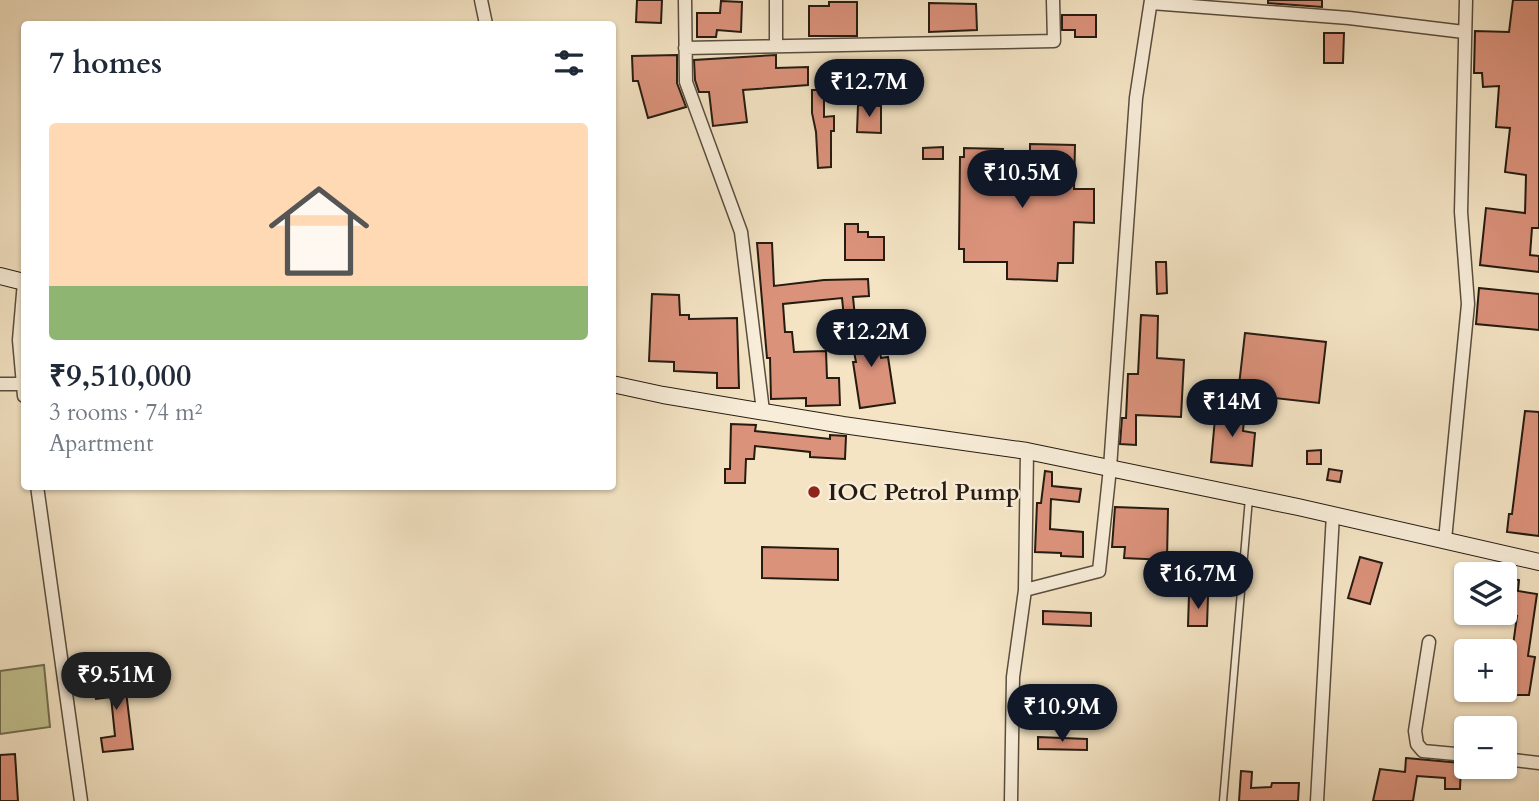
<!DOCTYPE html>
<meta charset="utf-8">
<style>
body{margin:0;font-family:Cardo,serif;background:#f6f6f7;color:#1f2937;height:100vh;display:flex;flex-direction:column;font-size:26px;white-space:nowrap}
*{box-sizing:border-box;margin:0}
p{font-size:23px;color:#747a83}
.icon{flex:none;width:38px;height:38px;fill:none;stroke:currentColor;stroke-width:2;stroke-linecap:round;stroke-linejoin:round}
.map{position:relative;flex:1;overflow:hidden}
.panel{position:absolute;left:21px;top:21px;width:595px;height:469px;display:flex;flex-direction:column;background:#fff;border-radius:7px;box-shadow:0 2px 5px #0004}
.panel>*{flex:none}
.tools{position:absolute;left:1454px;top:562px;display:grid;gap:14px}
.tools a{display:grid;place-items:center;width:63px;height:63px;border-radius:7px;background:#fff;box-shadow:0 2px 5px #0004;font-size:35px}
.price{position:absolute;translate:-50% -60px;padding:0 16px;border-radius:24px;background:#111827;color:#fff;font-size:23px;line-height:46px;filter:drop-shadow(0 2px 4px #0008)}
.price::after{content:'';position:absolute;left:50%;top:42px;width:21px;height:16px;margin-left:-10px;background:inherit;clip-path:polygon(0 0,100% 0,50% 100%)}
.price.on{background:#222;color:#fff}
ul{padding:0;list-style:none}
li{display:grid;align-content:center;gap:14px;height:371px;padding:0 28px}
li span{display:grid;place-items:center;height:217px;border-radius:7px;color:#555}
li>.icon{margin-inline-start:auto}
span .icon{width:126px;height:126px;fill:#fffc;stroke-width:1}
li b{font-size:30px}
h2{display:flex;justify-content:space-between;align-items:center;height:84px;padding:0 28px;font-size:30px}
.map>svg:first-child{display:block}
</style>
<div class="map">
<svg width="1539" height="801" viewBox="0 0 1539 801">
<rect width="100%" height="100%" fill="#f4e4c4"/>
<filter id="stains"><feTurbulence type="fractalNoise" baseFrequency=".00286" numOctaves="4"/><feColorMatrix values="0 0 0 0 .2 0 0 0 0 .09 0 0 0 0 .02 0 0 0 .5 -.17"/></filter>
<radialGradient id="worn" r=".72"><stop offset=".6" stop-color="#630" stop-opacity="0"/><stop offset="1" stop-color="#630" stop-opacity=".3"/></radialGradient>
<!-- green -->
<path fill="#c1c290" stroke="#736e50" stroke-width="2" d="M 44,665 L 50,727 L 0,734 L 0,671 Z"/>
<!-- building -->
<path fill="#db927b" stroke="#251b11" stroke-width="2" d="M 637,0 L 662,0 L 661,23 L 636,22 Z
M 1268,0 L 1322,0 L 1322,7 L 1268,3 Z
M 1513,0 L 1539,0 L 1539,228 L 1532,228 L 1530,255 L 1539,256 L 1539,272 L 1480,265 L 1486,208 L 1525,213 L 1526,175 L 1505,172 L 1510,128 L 1496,127 L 1499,86 L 1483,87 L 1482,73 L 1474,73 L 1475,31 L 1509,32 Z
M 721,1 L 742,2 L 741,32 L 717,30 L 716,37 L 697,37 L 697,13 L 720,13 Z
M 829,2 L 857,2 L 857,36 L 809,36 L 809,6 L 829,6 Z
M 929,3 L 976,4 L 977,30 L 929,32 Z
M 1062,15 L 1096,15 L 1096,37 L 1075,37 L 1075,30 L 1062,30 Z
M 1324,33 L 1344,33 L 1343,63 L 1324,63 Z
M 677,55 L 677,83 L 686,107 L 648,118 L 638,81 L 633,81 L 632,56 Z
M 776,55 L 776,68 L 808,67 L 808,85 L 743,90 L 747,122 L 713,126 L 709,92 L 699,92 L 695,80 L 694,60 Z
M 812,90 L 824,90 L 824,117 L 834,116 L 834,131 L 831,131 L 831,167 L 818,168 L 816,132 L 812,113 Z
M 858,105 L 881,106 L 881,133 L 857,132 Z
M 1030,144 L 1075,145 L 1074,189 L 1094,189 L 1094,223 L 1074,222 L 1073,263 L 1058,263 L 1057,281 L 1007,279 L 1007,262 L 964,262 L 964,249 L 959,249 L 960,157 L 964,157 L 964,148 L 1003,149 L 1003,158 L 1030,158 Z
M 943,147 L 943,159 L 923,159 L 923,148 Z
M 845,224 L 858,224 L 858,232 L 868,232 L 868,237 L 884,237 L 884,260 L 845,260 Z
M 757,243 L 772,243 L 774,286 L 824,280 L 868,279 L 869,296 L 853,297 L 855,317 L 844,318 L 842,298 L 783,304 L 785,332 L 792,332 L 794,352 L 826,351 L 827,378 L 839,378 L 840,405 L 806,406 L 806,398 L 771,399 L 770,358 L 767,358 Z
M 1156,262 L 1166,262 L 1167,293 L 1157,294 Z
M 1479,288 L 1539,294 L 1539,330 L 1476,324 Z
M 652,294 L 679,295 L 680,315 L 689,315 L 689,319 L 737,318 L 739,388 L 717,388 L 717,373 L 674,371 L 674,362 L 649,361 Z
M 1141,315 L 1158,316 L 1157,358 L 1184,360 L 1181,417 L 1136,415 L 1136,445 L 1120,444 L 1122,418 L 1126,418 L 1128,374 L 1138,374 Z
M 869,323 L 871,335 L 876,333 L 881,358 L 888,357 L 895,403 L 860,408 L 853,362 L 856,362 L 849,326 Z
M 1245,333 L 1326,342 L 1319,403 L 1238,394 Z
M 1216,408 L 1245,411 L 1243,431 L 1255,433 L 1252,466 L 1211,462 Z
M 1525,411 L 1539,412 L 1539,536 L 1507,532 L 1509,514 L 1512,514 Z
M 731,424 L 756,425 L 755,431 L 830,439 L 830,435 L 846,436 L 845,459 L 810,457 L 810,452 L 755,446 L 754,459 L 746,459 L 745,483 L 725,483 L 725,469 L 730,469 Z
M 1321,450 L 1321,464 L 1307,464 L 1307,451 Z
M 1329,469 L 1342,471 L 1340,482 L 1327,480 Z
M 1045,471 L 1052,472 L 1052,486 L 1081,489 L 1079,502 L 1051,499 L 1050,529 L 1083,532 L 1083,557 L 1061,556 L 1061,553 L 1035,552 L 1037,503 L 1041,503 Z
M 1115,507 L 1168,509 L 1167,560 L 1124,558 L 1125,547 L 1112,547 Z
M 762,547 L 838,549 L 838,580 L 762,578 Z
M 1360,557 L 1382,563 L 1370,604 L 1348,598 Z
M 1505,578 L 1519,580 L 1518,591 L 1537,594 L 1528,656 L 1535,657 L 1529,695 L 1513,695 L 1513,691 L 1505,689 L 1505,652 L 1512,653 L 1517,616 L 1505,615 Z
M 1189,595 L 1208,596 L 1207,626 L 1188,626 Z
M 1043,611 L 1091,613 L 1091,626 L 1043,624 Z
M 124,675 L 133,749 L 103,752 L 101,738 L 115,736 L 111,697 L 96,699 L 93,679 Z
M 1038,737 L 1087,739 L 1087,750 L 1038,749 Z
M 15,754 L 18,801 L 0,801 L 0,755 Z
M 1406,758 L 1461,763 L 1460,789 L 1445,789 L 1445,778 L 1417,776 L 1413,801 L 1373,801 L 1380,769 L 1405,772 Z
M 1241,771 L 1252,772 L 1251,788 L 1271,787 L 1272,783 L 1299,783 L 1298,801 L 1239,801 Z"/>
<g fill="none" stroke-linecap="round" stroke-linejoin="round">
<defs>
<path id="lane" d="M 1223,801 L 1249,498"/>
<path id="street" d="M 481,0 L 486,24
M 685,0 L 686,82 L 741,232 L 763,411
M 1151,3 L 1349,18 L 1464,32
M 776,46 L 776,0
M 685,48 L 1054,41 L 1053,0
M 24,282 L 19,340 L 24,396
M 0,384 L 23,384
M 37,486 L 81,801
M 1445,540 L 1468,304 L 1461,212 L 1466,0
M 1025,590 L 1027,451
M 1429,642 L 1415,731 L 1417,744 L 1423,751 L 1466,755
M 1505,759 L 1539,763
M 1011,801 L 1013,677 L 1025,590 L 1099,571 L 1110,468 L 1136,98 L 1151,0
M 1317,801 L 1333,514"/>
<path id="secondary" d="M 0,276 L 24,282
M 612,384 L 663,395 L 843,425 L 1027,451 L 1298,507 L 1539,562"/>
</defs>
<!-- lane casing -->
<use href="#lane" stroke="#594d3e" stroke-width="9"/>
<!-- street casing -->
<use href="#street" stroke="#594d3e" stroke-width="15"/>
<!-- secondary casing -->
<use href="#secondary" stroke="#251b11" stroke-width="18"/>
<!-- lane -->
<use href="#lane" stroke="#f8edd9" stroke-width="6"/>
<!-- street -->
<use href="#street" stroke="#f8edd9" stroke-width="12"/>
<!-- secondary -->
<use href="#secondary" stroke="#f8edd9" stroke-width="16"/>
</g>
<!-- markers -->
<circle fill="#8f2418" stroke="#f8edd9" stroke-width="2.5" cx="814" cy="492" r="7"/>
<g text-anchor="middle" stroke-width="5" stroke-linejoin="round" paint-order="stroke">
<!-- poi labels -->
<g font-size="24" font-weight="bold" fill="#251b11" stroke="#f8edd9" text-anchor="start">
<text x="828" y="500">IOC Petrol Pump</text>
</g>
</g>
<rect width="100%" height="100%" filter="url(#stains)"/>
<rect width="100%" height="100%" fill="url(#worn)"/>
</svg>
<div class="tools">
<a><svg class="icon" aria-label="layers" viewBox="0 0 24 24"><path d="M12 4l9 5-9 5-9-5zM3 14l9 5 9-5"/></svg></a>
<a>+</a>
<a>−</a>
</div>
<b class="price" style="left:869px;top:119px">₹12.7M</b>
<b class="price" style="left:1022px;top:210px">₹10.5M</b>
<b class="price" style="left:871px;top:369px">₹12.2M</b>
<b class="price" style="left:1232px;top:439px">₹14M</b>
<b class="price" style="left:1198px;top:611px">₹16.7M</b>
<b class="price on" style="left:116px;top:712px">₹9.51M</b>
<b class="price" style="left:1062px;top:744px">₹10.9M</b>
<section class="panel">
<h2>7 homes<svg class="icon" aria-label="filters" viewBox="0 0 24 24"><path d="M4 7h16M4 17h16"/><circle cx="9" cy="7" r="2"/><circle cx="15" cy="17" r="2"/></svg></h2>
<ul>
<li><span style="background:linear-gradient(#ffd9b3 75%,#8fb573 0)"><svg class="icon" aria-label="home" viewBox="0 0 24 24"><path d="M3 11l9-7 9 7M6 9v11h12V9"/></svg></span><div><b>₹9,510,000</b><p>3 rooms · 74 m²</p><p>Apartment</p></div></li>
</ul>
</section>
</div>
